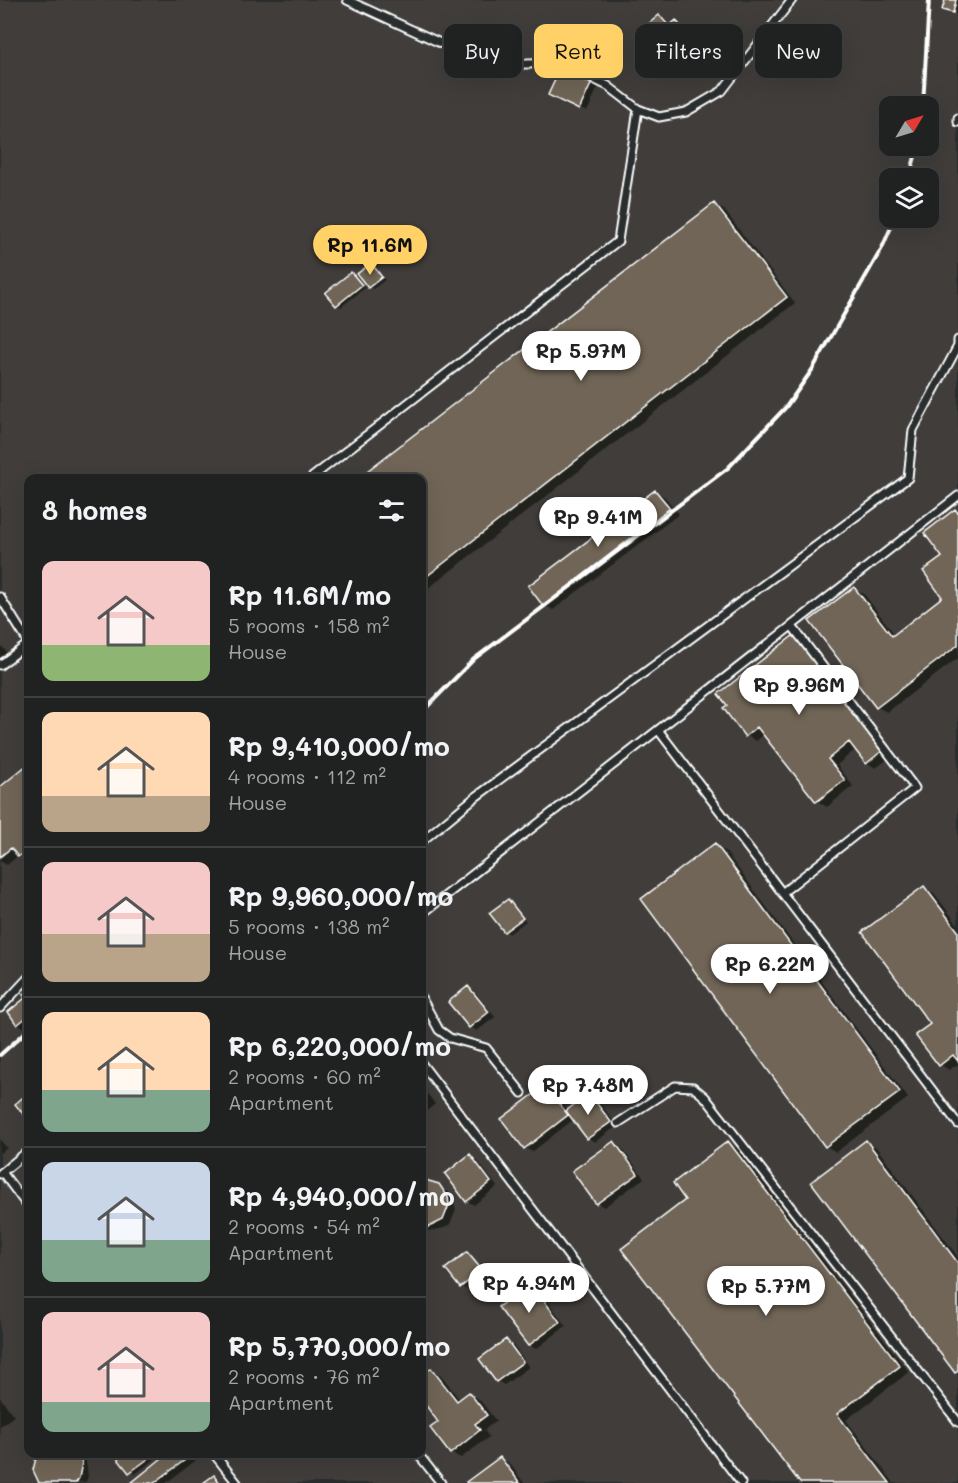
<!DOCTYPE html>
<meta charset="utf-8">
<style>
body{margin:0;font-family:Mali,sans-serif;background:#2d2f2f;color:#f1f3f6;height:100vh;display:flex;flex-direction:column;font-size:22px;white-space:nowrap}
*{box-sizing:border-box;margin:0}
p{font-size:20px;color:#a2a4a5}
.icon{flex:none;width:33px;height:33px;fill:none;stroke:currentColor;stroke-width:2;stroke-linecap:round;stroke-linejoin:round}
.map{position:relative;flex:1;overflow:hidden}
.panel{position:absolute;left:24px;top:474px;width:402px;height:984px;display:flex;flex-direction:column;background:#202222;border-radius:12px;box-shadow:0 6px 24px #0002,0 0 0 2px #3d3f40}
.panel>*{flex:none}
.guide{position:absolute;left:444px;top:24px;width:423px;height:54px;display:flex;gap:12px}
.needle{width:39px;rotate:52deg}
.tools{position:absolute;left:879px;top:96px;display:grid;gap:12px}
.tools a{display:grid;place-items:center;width:60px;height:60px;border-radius:12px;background:#202222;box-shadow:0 6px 24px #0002,0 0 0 2px #3d3f40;font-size:30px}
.price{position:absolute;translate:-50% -51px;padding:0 14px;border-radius:21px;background:#fff;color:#222;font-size:20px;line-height:39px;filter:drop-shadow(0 2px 3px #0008)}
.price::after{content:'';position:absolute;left:50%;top:36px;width:18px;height:14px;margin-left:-9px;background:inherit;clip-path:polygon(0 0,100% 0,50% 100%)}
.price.selected{background:#ffd166;color:#111}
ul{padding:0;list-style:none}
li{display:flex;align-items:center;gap:18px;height:150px;padding:0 18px}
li+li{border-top:2px solid #3d3f40}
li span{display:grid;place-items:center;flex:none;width:168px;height:120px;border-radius:12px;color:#555}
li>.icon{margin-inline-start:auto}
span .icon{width:72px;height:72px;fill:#fffc;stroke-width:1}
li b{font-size:26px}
h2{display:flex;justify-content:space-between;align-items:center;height:72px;padding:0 18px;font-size:26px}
.tag{padding:0 21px;border-radius:12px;background:#202222;box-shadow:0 6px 24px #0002,0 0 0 2px #3d3f40;font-size:21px;line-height:54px}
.tag.selected{background:#ffd166;color:#111}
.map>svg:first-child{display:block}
</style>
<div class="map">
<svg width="958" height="1483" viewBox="0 0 958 1483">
<rect width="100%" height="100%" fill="#2a2d2e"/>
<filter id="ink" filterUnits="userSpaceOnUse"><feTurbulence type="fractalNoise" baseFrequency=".0167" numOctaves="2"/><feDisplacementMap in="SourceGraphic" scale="12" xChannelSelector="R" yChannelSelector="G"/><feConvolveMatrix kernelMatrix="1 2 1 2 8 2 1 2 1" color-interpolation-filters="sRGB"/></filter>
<g filter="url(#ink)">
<!-- built -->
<path fill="#3f3e3a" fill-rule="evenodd" d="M 0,0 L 958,0 L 958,1483 L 0,1483 ZM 890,106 L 928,106 L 928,146 L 890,146 ZM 890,178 L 928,178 L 928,218 L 890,218 ZM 28,478 L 422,478 L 422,1454 L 28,1454 Z"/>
<!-- shadow -->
<path fill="#0007" d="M 947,0 L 958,0 L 957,14 L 948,12 Z
M 660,16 L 671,26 L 676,22 L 683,26 L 695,41 L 672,59 L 665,55 L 648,33 Z
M 585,41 L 589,43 L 585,53 L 565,45 Z
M 591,83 L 598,87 L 587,112 L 557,99 Z
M 714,205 L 724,210 L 795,303 L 422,593 L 422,478 L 360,478 Z
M 371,265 L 385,280 L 373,289 L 369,287 Z
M 351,274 L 365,288 L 341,307 L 337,305 Z
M 655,491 L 665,497 L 679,514 L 553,610 L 544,605 Z
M 955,511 L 958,512 L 958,658 L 887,712 L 877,707 L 854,589 L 864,594 L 895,635 L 944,597 L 944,557 Z
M 794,637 L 803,643 L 892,756 L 876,768 L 867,763 L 856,749 L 837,765 L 853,786 L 827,807 L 817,801 L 765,734 L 756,741 L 746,735 L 729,705 Z
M 0,644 L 9,655 L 0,662 Z
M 28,766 L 28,861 L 19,855 L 7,865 L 0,861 L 0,789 Z
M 715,845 L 725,851 L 908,1098 L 836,1152 L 826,1146 Z
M 924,887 L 934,893 L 958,925 L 958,1064 L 949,1070 L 940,1064 L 932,1024 Z
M 508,900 L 526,921 L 509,934 L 491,913 Z
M 468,988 L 475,992 L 495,1017 L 477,1031 L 470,1027 Z
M 28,993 L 28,1025 L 25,1028 L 18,1024 L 27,998 L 25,996 Z
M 422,1087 L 435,1104 L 422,1115 Z
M 546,1087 L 553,1091 L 568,1111 L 589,1095 L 597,1099 L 617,1126 L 595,1142 L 588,1138 L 574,1119 L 532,1152 L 525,1148 Z
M 0,1140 L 7,1148 L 0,1153 Z
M 614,1142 L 621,1147 L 644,1178 L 604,1207 L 597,1203 Z
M 866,1142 L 876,1147 L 958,1257 L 958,1373 Z
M 728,1143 L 738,1149 L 909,1372 L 846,1420 L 894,1483 L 801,1483 L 687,1200 Z
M 470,1156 L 477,1160 L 497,1187 L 474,1205 L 467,1201 Z
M 424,1180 L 439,1185 L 452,1195 L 456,1210 L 450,1224 L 444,1228 L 429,1231 L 422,1226 L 422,1181 Z
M 467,1253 L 485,1273 L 465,1289 L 461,1287 Z
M 531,1284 L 538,1288 L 566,1326 L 536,1349 L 529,1345 Z
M 506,1341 L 513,1345 L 529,1367 L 504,1385 L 497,1381 L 482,1360 Z
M 431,1370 L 441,1375 L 460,1400 L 469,1394 L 479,1399 L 496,1421 L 484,1430 L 489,1437 L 461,1458 L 451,1453 L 441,1422 L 422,1397 L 422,1385 L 427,1380 Z
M 0,1397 L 14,1416 L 0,1426 Z
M 39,1454 L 79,1454 L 86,1461 L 88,1476 L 86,1482 L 43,1483 L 36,1477 L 34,1463 Z
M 117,1454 L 151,1454 L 155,1459 L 135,1474 Z
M 162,1454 L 203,1455 L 166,1483 L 133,1483 L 166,1456 Z
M 500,1458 L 510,1464 L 524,1483 L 469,1483 Z"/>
<!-- building -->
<path fill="#6f6556" stroke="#fff" stroke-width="1.5" d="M 945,0 L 956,0 L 953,13 L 942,10 Z
M 659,15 L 669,26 L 676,20 L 689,37 L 664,56 L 645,33 L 650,29 L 647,25 Z
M 564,30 L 586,39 L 580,52 L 559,43 Z
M 561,67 L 592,82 L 579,110 L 548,95 Z
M 714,203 L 787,297 L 422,580 L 422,478 L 358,478 Z
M 371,263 L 382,277 L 368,288 L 357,274 Z
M 351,272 L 362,285 L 336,306 L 325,293 Z
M 655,490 L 670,508 L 543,606 L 528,586 Z
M 955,509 L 958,513 L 958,645 L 876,708 L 809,621 L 854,587 L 892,636 L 942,597 L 923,571 L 942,557 L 924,533 Z
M 794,635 L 883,750 L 866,764 L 849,742 L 828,759 L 845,780 L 816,802 L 757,727 L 745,737 L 723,708 L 727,705 L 718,694 Z
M 28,764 L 28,848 L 18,857 L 11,848 L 0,857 L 0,787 Z
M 715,843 L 900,1092 L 825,1147 L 641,899 Z
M 924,886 L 958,931 L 958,1061 L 953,1055 L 939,1066 L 915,1035 L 930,1024 L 862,932 Z
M 508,899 L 523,918 L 504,932 L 489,913 Z
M 468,986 L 489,1012 L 469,1028 L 448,1002 Z
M 28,991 L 28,1016 L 17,1025 L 8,1012 L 25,998 L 23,995 Z
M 546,1085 L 568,1115 L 524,1149 L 501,1119 Z
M 28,1093 L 28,1120 L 15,1104 Z
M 589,1093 L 611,1122 L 587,1139 L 566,1111 Z
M 866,1140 L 958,1263 L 958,1371 L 955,1373 L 811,1182 Z
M 614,1141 L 638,1174 L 596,1204 L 572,1171 Z
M 728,1141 L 900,1366 L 837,1414 L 890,1483 L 800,1483 L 621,1249 L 685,1200 L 673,1183 Z
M 470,1154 L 491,1182 L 466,1202 L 445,1174 Z
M 422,1179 L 439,1184 L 448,1197 L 449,1205 L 443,1220 L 429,1227 L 422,1227 Z
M 467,1252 L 482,1270 L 460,1288 L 445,1269 Z
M 531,1283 L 560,1322 L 528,1346 L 498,1307 Z
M 506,1339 L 523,1362 L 496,1382 L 479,1359 Z
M 431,1368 L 457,1401 L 469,1392 L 487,1415 L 475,1424 L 480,1430 L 450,1454 L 430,1428 L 438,1422 L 422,1400 L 422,1383 L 425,1380 L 422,1375 Z
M 37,1454 L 78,1454 L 82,1463 L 79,1478 L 76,1483 L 39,1483 L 33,1470 Z
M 114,1454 L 150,1454 L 152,1456 L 129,1473 Z
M 167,1454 L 193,1454 L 154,1483 L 131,1483 Z
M 500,1457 L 520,1483 L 467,1483 L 466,1482 Z
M 214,1475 L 220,1483 L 203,1483 Z"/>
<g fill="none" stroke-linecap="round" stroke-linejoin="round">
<defs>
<path id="lane" d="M 347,0 L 488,65 L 561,63 L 608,86 L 638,109 L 659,117 L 686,112 L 722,91 L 792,0
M 958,118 L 958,122
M 311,478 L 618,241 L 638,109
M 0,597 L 28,642
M 0,665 L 28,644
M 659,731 L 958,1124
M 422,841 L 473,799 L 908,478 L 913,430 L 958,346 L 958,340
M 782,893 L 915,788 L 792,626
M 422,914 L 958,496
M 422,999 L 439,1030 L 450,1038 L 486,1048 L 522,1093
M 0,1008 L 28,978
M 422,1064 L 741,1483
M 618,1123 L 675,1086 L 693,1087 L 705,1097 L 958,1422
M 2,1172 L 28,1207
M 0,1174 L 28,1151
M 214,1454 L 237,1483
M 418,1454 L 441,1483"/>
</defs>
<!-- lane casing -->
<use href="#lane" stroke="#fff" stroke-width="11"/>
<!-- lane -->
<use href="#lane" stroke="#2a2d2e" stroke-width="7"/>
<!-- rail -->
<path stroke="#fff" stroke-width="4" d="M 923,106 L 929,0
M 909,178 L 918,146
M 422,712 L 474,659 L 728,468 L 786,407 L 812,370 L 882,248 L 895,218
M 0,1055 L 28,1030"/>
</g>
</g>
</svg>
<div class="tools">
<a><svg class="needle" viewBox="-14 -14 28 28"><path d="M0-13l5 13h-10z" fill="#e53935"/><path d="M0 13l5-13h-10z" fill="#a2a4a5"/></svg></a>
<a><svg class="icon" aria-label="layers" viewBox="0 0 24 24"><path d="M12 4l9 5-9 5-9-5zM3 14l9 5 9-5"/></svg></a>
</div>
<b class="price selected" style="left:370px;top:276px">Rp 11.6M</b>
<b class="price" style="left:581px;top:382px">Rp 5.97M</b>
<b class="price" style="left:598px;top:548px">Rp 9.41M</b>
<b class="price" style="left:799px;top:716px">Rp 9.96M</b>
<b class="price" style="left:770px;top:995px">Rp 6.22M</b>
<b class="price" style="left:588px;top:1116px">Rp 7.48M</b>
<b class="price" style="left:529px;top:1314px">Rp 4.94M</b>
<b class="price" style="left:766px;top:1317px">Rp 5.77M</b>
<div class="guide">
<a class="tag">Buy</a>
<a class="tag selected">Rent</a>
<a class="tag">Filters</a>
<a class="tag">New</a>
</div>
<section class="panel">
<h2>8 homes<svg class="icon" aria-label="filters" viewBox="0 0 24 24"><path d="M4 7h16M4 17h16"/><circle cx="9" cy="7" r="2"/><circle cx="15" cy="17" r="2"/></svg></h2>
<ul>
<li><span style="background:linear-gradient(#f6c9c9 70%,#8fb573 0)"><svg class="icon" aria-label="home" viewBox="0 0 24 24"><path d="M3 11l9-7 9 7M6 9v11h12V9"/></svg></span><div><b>Rp 11.6M/mo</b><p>5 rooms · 158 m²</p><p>House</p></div></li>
<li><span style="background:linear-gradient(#ffd9b3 70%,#b9a48a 0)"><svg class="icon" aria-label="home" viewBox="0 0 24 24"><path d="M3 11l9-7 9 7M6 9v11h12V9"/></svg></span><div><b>Rp 9,410,000/mo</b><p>4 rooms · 112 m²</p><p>House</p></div></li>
<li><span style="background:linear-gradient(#f6c9c9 60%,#b9a48a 0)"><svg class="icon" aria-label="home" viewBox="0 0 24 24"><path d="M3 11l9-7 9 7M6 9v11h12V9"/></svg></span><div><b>Rp 9,960,000/mo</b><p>5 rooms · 138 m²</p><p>House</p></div></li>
<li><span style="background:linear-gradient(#ffd9b3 65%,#7fa58c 0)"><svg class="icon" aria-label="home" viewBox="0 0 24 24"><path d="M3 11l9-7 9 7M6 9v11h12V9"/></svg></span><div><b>Rp 6,220,000/mo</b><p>2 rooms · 60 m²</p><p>Apartment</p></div></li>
<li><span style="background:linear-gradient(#c9d6e8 65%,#7fa58c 0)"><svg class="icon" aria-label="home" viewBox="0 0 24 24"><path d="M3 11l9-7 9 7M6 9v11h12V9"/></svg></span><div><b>Rp 4,940,000/mo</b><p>2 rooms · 54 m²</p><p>Apartment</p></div></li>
<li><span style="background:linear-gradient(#f6c9c9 75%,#7fa58c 0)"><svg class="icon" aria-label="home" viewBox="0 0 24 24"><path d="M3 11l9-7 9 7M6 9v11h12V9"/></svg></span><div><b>Rp 5,770,000/mo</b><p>2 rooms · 76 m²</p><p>Apartment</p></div></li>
</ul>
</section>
</div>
